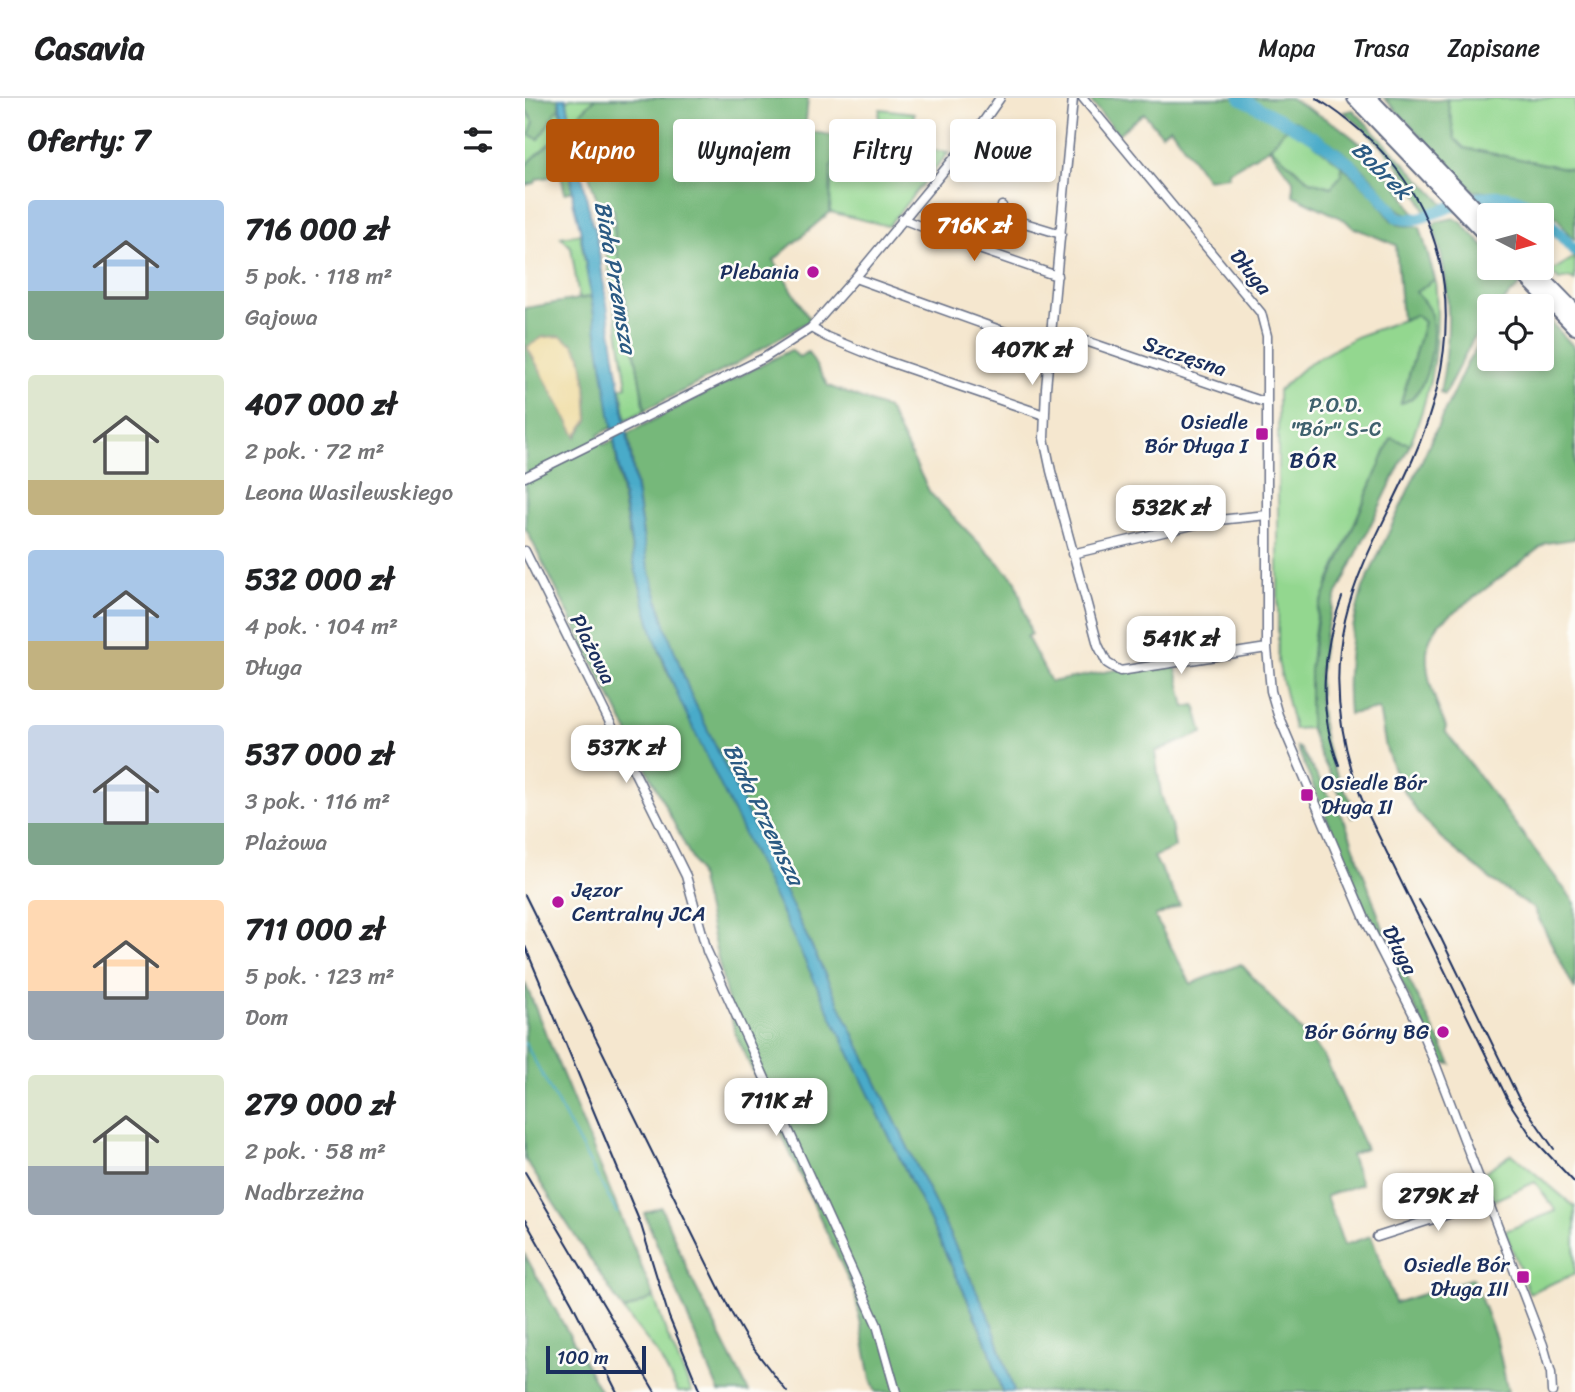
<!DOCTYPE html>
<html lang="pl">
<meta charset="utf-8">
<style>
body{margin:0;font-family:Sriracha,sans-serif;background:#f2f2f2;color:#202124;height:100vh;display:flex;flex-direction:column;font-size:26px;white-space:nowrap}
*{box-sizing:border-box;margin:0}
p{font-size:23px;color:#757577}
.icon{flex:none;width:38px;height:38px;fill:none;stroke:currentColor;stroke-width:2;stroke-linecap:round;stroke-linejoin:round}
.map{position:relative;flex:1;overflow:hidden}
.drawer{display:flex;flex-direction:column;background:#fff;width:525px}
.drawer>*{flex:none}
.guide{position:absolute;left:21px;top:21px;width:665px;height:63px;display:flex;gap:14px}
.needle{width:46px;rotate:96deg}
.controls{position:absolute;left:952px;top:105px;display:grid;gap:14px}
.controls a{display:grid;place-items:center;width:77px;height:77px;border-radius:7px;background:#fff;box-shadow:0 4px 10px #0003;font-size:35px}
.scale{position:absolute;left:21px;bottom:18px;width:100px;box-sizing:border-box;padding-left:7px;border:4px solid #1b2f5e;border-top:0;font-size:19px;line-height:24px;white-space:nowrap;color:#1b2f5e;-webkit-text-stroke:5px #fdfcf7;paint-order:stroke}
.price{position:absolute;translate:-50% -60px;padding:0 16px;border-radius:14px;background:#fff;color:#222;font-size:23px;line-height:46px;filter:drop-shadow(0 2px 4px #0008)}
.price::after{content:'';position:absolute;left:50%;top:42px;width:21px;height:16px;margin-left:-10px;background:inherit;clip-path:polygon(0 0,100% 0,50% 100%)}
.price.active{background:#b45309;color:#fff}
ul{padding:0;list-style:none}
li{display:flex;align-items:center;gap:21px;height:175px;padding:0 28px}
li span{display:grid;place-items:center;flex:none;width:196px;height:140px;border-radius:7px;color:#555}
li>.icon{margin-inline-start:auto}
span .icon{width:84px;height:84px;fill:#fffc;stroke-width:1}
li b{font-size:30px}
h2{display:flex;justify-content:space-between;align-items:center;height:84px;padding:0 28px;font-size:30px}
.tag{padding:0 24px;border-radius:7px;background:#fff;box-shadow:0 4px 10px #0003;font-size:24px;line-height:63px}
.tag.active{background:#b45309;color:#fff}
header{display:flex;align-items:center;gap:42px;box-sizing:border-box;height:98px;padding:0 35px;background:#fff;border-bottom:2px solid #e0e0e0}
header strong{font-size:33px}
nav{display:flex;gap:38px;margin-inline-start:auto;font-size:24px}
main{display:flex;flex:1;min-height:0}
.map>svg:first-child{display:block}
</style>
<header>
<strong>Casavia</strong>
<nav><a>Mapa</a><a>Trasa</a><a>Zapisane</a></nav>
</header>
<main>
<section class="drawer">
<h2>Oferty: 7<svg class="icon" aria-label="filters" viewBox="0 0 24 24"><path d="M4 7h16M4 17h16"/><circle cx="9" cy="7" r="2"/><circle cx="15" cy="17" r="2"/></svg></h2>
<ul>
<li><span style="background:linear-gradient(#a9c7e8 65%,#7fa58c 0)"><svg class="icon" aria-label="home" viewBox="0 0 24 24"><path d="M3 11l9-7 9 7M6 9v11h12V9"/></svg></span><div><b>716 000 zł</b><p>5 pok. · 118 m²</p><p>Gajowa</p></div></li>
<li><span style="background:linear-gradient(#dfe7d0 75%,#c2b280 0)"><svg class="icon" aria-label="home" viewBox="0 0 24 24"><path d="M3 11l9-7 9 7M6 9v11h12V9"/></svg></span><div><b>407 000 zł</b><p>2 pok. · 72 m²</p><p>Leona Wasilewskiego</p></div></li>
<li><span style="background:linear-gradient(#a9c7e8 65%,#c2b280 0)"><svg class="icon" aria-label="home" viewBox="0 0 24 24"><path d="M3 11l9-7 9 7M6 9v11h12V9"/></svg></span><div><b>532 000 zł</b><p>4 pok. · 104 m²</p><p>Długa</p></div></li>
<li><span style="background:linear-gradient(#c9d6e8 70%,#7fa58c 0)"><svg class="icon" aria-label="home" viewBox="0 0 24 24"><path d="M3 11l9-7 9 7M6 9v11h12V9"/></svg></span><div><b>537 000 zł</b><p>3 pok. · 116 m²</p><p>Plażowa</p></div></li>
<li><span style="background:linear-gradient(#ffd9b3 65%,#9aa5b1 0)"><svg class="icon" aria-label="home" viewBox="0 0 24 24"><path d="M3 11l9-7 9 7M6 9v11h12V9"/></svg></span><div><b>711 000 zł</b><p>5 pok. · 123 m²</p><p>Dom</p></div></li>
<li><span style="background:linear-gradient(#dfe7d0 65%,#9aa5b1 0)"><svg class="icon" aria-label="home" viewBox="0 0 24 24"><path d="M3 11l9-7 9 7M6 9v11h12V9"/></svg></span><div><b>279 000 zł</b><p>2 pok. · 58 m²</p><p>Nadbrzeżna</p></div></li>
</ul>
</section>
<div class="map">
<svg width="1050" height="1294" viewBox="0 0 1050 1294">
<rect width="100%" height="100%" fill="#fdfcf7"/>
<filter id="ink" filterUnits="userSpaceOnUse"><feTurbulence type="fractalNoise" baseFrequency=".0143" numOctaves="2"/><feDisplacementMap in="SourceGraphic" scale="14" xChannelSelector="R" yChannelSelector="G"/><feConvolveMatrix kernelMatrix="1 2 1 2 8 2 1 2 1" color-interpolation-filters="sRGB"/></filter>
<filter id="wash" filterUnits="userSpaceOnUse"><feTurbulence type="fractalNoise" baseFrequency=".00686" numOctaves="4" result="noise"/><feDisplacementMap in="SourceGraphic" scale="28" xChannelSelector="R" yChannelSelector="G"/><feGaussianBlur stdDeviation="1.57" result="paint"/><feColorMatrix in="noise" values="0 0 0 0 0 0 0 0 0 0 0 0 0 0 0 0 0 1.4 0 .05"/><feComposite in="paint" operator="in"/></filter>
<g filter="url(#wash)">
<rect width="100%" height="100%" fill="#f5e7cf"/>
<!-- green -->
<path fill="#93d78f" stroke="#578376" stroke-width="2" d="M 45,0 L 71,0 L 46,24 L 42,3 Z
M 1050,0 L 1050,72 L 939,50 L 930,41 L 922,1 Z
M 34,9 L 39,32 L 0,68 L 0,10 L 9,24 L 4,37 L 14,41 Z
M 355,11 L 389,15 L 386,50 L 424,54 L 363,128 L 305,114 L 306,70 L 319,39 L 351,43 Z
M 761,30 L 785,43 L 816,67 L 817,77 L 806,89 L 785,83 L 744,49 Z
M 89,128 L 90,141 L 120,312 L 101,322 L 96,290 L 102,288 L 78,134 L 82,129 Z
M 55,136 L 66,199 L 54,200 L 46,149 L 36,139 Z
M 1050,159 L 1050,183 L 1044,180 L 1034,182 L 1025,174 Z
M 910,181 C 916,239 907,293 885,346 L 866,341 L 803,486 C 802,496 796,503 793,512 C 785,551 785,591 785,630 L 769,631 L 753,564 L 753,293 L 783,266 L 831,239 L 891,217 L 899,224 L 876,305 C 904,301 911,240 906,217 C 904,209 896,201 891,194 Z
M 987,1056 L 1050,1109 L 1050,1176 L 1004,1195 L 980,1133 L 1031,1113 L 1010,1084 L 968,1103 L 958,1075 Z
M 129,1199 L 142,1237 L 167,1294 L 153,1294 L 133,1256 L 99,1213 Z"/>
<!-- forest -->
<path fill="#76b87a" stroke="#48746c" stroke-width="2" fill-rule="evenodd" d="M 0,0 L 34,0 L 34,9 L 14,41 L 4,37 L 9,24 L 0,10 Z
M 71,0 L 283,0 L 280,33 L 319,39 L 306,70 L 305,114 L 249,162 L 285,222 L 207,268 L 120,312 L 90,141 L 89,112 L 74,108 L 64,77 L 54,73 L 46,24 Z
M 563,0 L 765,0 L 813,28 L 842,51 L 875,91 L 890,117 C 874,117 866,103 857,92 C 834,62 801,40 768,22 L 745,49 L 785,83 L 806,89 L 817,77 L 816,67 L 848,97 L 866,122 L 874,127 L 895,129 L 910,181 L 891,194 C 896,201 904,209 906,217 C 912,241 904,299 876,305 L 899,224 L 891,217 L 877,222 L 871,147 L 827,129 L 820,122 L 768,97 L 768,82 L 744,50 L 703,74 L 704,78 L 682,81 L 645,29 L 636,36 L 619,15 L 593,36 Z
M 859,0 C 878,0 905,5 922,1 L 930,41 L 939,50 L 1050,72 L 1050,141 C 1041,137 1039,127 1032,120 C 1005,95 984,93 949,93 Z
M 828,12 L 920,107 L 901,114 C 883,73 854,41 819,14 Z
M 39,32 L 48,93 L 40,95 L 36,77 L 12,81 L 10,85 L 0,87 L 0,68 Z
M 964,102 L 992,109 L 1006,117 L 971,117 L 961,107 Z
M 929,120 L 936,124 L 964,154 L 964,170 L 979,170 L 995,187 L 974,208 L 964,208 L 964,220 L 948,241 L 919,297 L 915,294 C 927,238 927,183 908,129 L 911,124 Z
M 66,199 L 88,329 L 73,337 L 78,347 L 89,342 C 99,419 113,496 140,569 L 441,1198 L 465,1253 L 477,1294 L 351,1294 L 346,1281 L 330,1196 L 210,935 L 173,773 L 1,431 L 0,210 ZM 48,246 L 56,258 L 61,287 L 63,322 L 52,338 Z
M 1017,215 L 1050,250 L 1050,441 L 1021,445 L 914,526 C 911,531 907,536 905,541 C 895,567 911,606 921,629 L 920,633 L 1050,805 L 1050,892 L 1009,811 L 969,784 L 919,743 L 892,714 L 873,683 L 861,650 L 854,611 L 824,616 C 820,573 825,532 838,490 L 941,267 L 964,230 L 964,261 L 1017,261 Z
M 266,252 L 274,259 L 283,254 L 303,288 L 363,311 L 405,395 L 491,483 L 506,536 L 502,539 L 526,584 L 649,561 L 660,609 L 670,607 L 678,635 L 630,654 L 636,696 L 646,726 L 650,749 L 629,759 L 655,807 L 630,819 L 666,886 L 716,866 L 799,958 L 841,1051 L 826,1057 L 836,1086 L 801,1098 L 819,1147 L 846,1138 L 870,1205 L 948,1180 L 972,1243 L 983,1294 L 489,1294 L 466,1223 L 165,595 L 141,530 L 122,464 L 103,335 Z
M 866,340 L 885,346 L 812,496 C 792,549 787,614 808,668 C 815,684 825,700 833,717 L 827,720 L 793,652 L 785,630 L 785,572 L 794,510 Z
M 772,649 L 775,650 L 820,724 L 858,830 L 926,966 L 918,965 L 842,817 Z
M 0,885 L 129,1199 L 99,1213 L 0,1061 Z
M 136,1109 L 167,1182 L 224,1294 L 194,1294 L 119,1115 Z
M 0,1157 L 76,1294 L 0,1294 Z"/>
<!-- sand -->
<path fill="#eeda9e" stroke="#84847e" stroke-width="2" d="M 35,238 L 48,246 L 56,258 L 61,287 L 63,322 L 51,338 L 2,249 L 18,239 Z"/>
<!-- water -->
<path fill="#4aabc9" stroke="#326d94" stroke-width="2" d="M 34,0 L 41,0 L 67,126 L 70,129 L 122,464 L 141,530 L 165,595 L 466,1223 L 489,1294 L 477,1294 L 465,1253 L 441,1198 L 156,605 L 129,538 L 110,470 L 55,130 L 48,103 L 47,79 Z"/>
<g fill="none" stroke-linecap="round" stroke-linejoin="round">
<!-- stream -->
<path stroke="#4aabc9" stroke-width="2" d="M 0,945 L 92,1115"/>
<!-- river -->
<path stroke="#4aabc9" stroke-width="12" d="M 715,0 L 788,39 L 804,50 L 825,66 L 853,95 L 872,119 C 885,124 896,120 909,115 C 948,101 982,84 1017,117
M 1017,117 L 1050,153"/>
</g>
</g>
<g filter="url(#ink)">
<g fill="none" stroke-linecap="round" stroke-linejoin="round">
<defs>
<path id="street" d="M 548,0 L 521,290 L 519,340 L 526,373 L 573,547 L 582,565 L 595,573 L 742,550
M 558,0 L 736,215 L 742,238 L 742,550 L 746,593 L 753,617 L 840,821 L 893,925 L 911,968 L 1018,1247 L 1026,1275 L 1027,1294
M 477,108 L 476,115 L 480,119 L 536,136
M 377,121 L 454,151 L 532,178
M 330,180 L 525,250
M 286,230 L 302,239 L 356,261 L 519,317
M 526,235 L 558,242 L 736,303 L 742,303
M 0,379 L 239,260 L 286,230 L 330,180 L 451,34 L 475,0
M 0,453 L 161,778 L 182,853 L 352,1227 L 371,1294
M 547,456 L 684,423 L 742,417
M 852,1139 L 964,1103"/>
<path id="highway" d="M 830,0 L 964,140
M 844,0 L 964,125
M 993,170 L 1050,229
M 1007,170 L 1050,214"/>
</defs>
<!-- street casing -->
<use href="#street" stroke="#676f86" stroke-width="11"/>
<!-- highway casing -->
<use href="#highway" stroke="#676f86" stroke-width="18"/>
<!-- street -->
<use href="#street" stroke="#fff" stroke-width="8"/>
<!-- highway -->
<use href="#highway" stroke="#fff" stroke-width="14"/>
<!-- rail -->
<path stroke="#1b2f5e" stroke-width="2" d="M 791,0 C 927,85 950,218 888,361 C 865,414 833,465 820,522 C 805,588 816,652 842,714 L 984,1004 L 1007,1039 L 1050,1085
M 814,667 C 792,613 797,552 817,499
M 0,797 L 207,1216 L 222,1242 L 262,1294
M 894,802 L 914,836 L 993,999 L 1029,1051
M 0,848 L 116,1127 L 144,1219 L 175,1294
M 0,1074 L 130,1294
M 0,1122 L 47,1205 L 92,1294"/>
</g>
</g>
<!-- markers -->
<g fill="#b5179e" stroke="#fdfcf7" stroke-width="2.5">
<circle cx="288" cy="174" r="7"/>
<rect x="730" y="329" width="14" height="14" rx="3.5"/>
<rect x="775" y="690" width="14" height="14" rx="3.5"/>
<circle cx="33" cy="804" r="7"/>
<circle cx="918" cy="934" r="7"/>
<rect x="991" y="1172" width="14" height="14" rx="3.5"/>
</g>
<g text-anchor="middle" stroke-width="5" stroke-linejoin="round" paint-order="stroke">
<!-- poi labels -->
<g font-size="21" fill="#1b2f5e" stroke="#fdfcf7" text-anchor="end">
<text x="274" y="181">Plebania</text>
<text x="723" y="331">Osiedle<tspan x="723" dy="24">Bór Długa I</tspan></text>
<text x="796" y="692" text-anchor="start">Osiedle Bór<tspan x="796" dy="24">Długa II</tspan></text>
<text x="47" y="799" text-anchor="start">Jęzor<tspan x="47" dy="24">Centralny JCA</tspan></text>
<text x="904" y="941">Bór Górny BG</text>
<text x="984" y="1174">Osiedle Bór<tspan x="984" dy="24">Długa III</tspan></text>
</g>
<!-- street labels -->
<g font-size="21" fill="#1b2f5e" stroke="#fdfcf7">
<text transform="translate(726 174) rotate(51)" y="7">Długa</text>
<text transform="translate(660 258) rotate(19)" y="7">Szczęsna</text>
<text transform="translate(68 551) rotate(63)" y="7">Plażowa</text>
<text transform="translate(875 852) rotate(63)" y="7">Długa</text>
</g>
<!-- park labels -->
<g font-size="21" fill="#3f616d" stroke="#fdfcf7">
<text x="811" y="314">P.O.D.<tspan x="811" dy="24">"Bór" S-C</tspan></text>
</g>
<!-- water labels -->
<g font-size="23" font-style="italic" fill="#2b5a83" stroke="#fdfcf7">
<text transform="translate(857 72) rotate(44)" y="8">Bobrek</text>
<text transform="translate(91 179) rotate(80)" y="8">Biała Przemsza</text>
<text transform="translate(239 716) rotate(64)" y="8">Biała Przemsza</text>
</g>
<!-- neighbourhood labels -->
<g font-size="23" letter-spacing="2" fill="#1b2f5e" stroke="#fdfcf7">
<text x="789" y="370">BÓR</text>
</g>
</g>
</svg>
<div class="controls">
<a><svg class="needle" viewBox="-14 -14 28 28"><path d="M0-13l5 13h-10z" fill="#e53935"/><path d="M0 13l5-13h-10z" fill="#757577"/></svg></a>
<a><svg class="icon" aria-label="locate" viewBox="0 0 24 24"><circle cx="12" cy="12" r="6"/><path d="M12 2v4M12 18v4M2 12h4M18 12h4"/></svg></a>
</div>
<div class="scale">100 m</div>
<b class="price active" style="left:449px;top:165px">716K zł</b>
<b class="price" style="left:507px;top:289px">407K zł</b>
<b class="price" style="left:646px;top:447px">532K zł</b>
<b class="price" style="left:656px;top:578px">541K zł</b>
<b class="price" style="left:101px;top:687px">537K zł</b>
<b class="price" style="left:251px;top:1040px">711K zł</b>
<b class="price" style="left:913px;top:1135px">279K zł</b>
<div class="guide">
<a class="tag active">Kupno</a>
<a class="tag">Wynajem</a>
<a class="tag">Filtry</a>
<a class="tag">Nowe</a>
</div>
</div>
</main>
